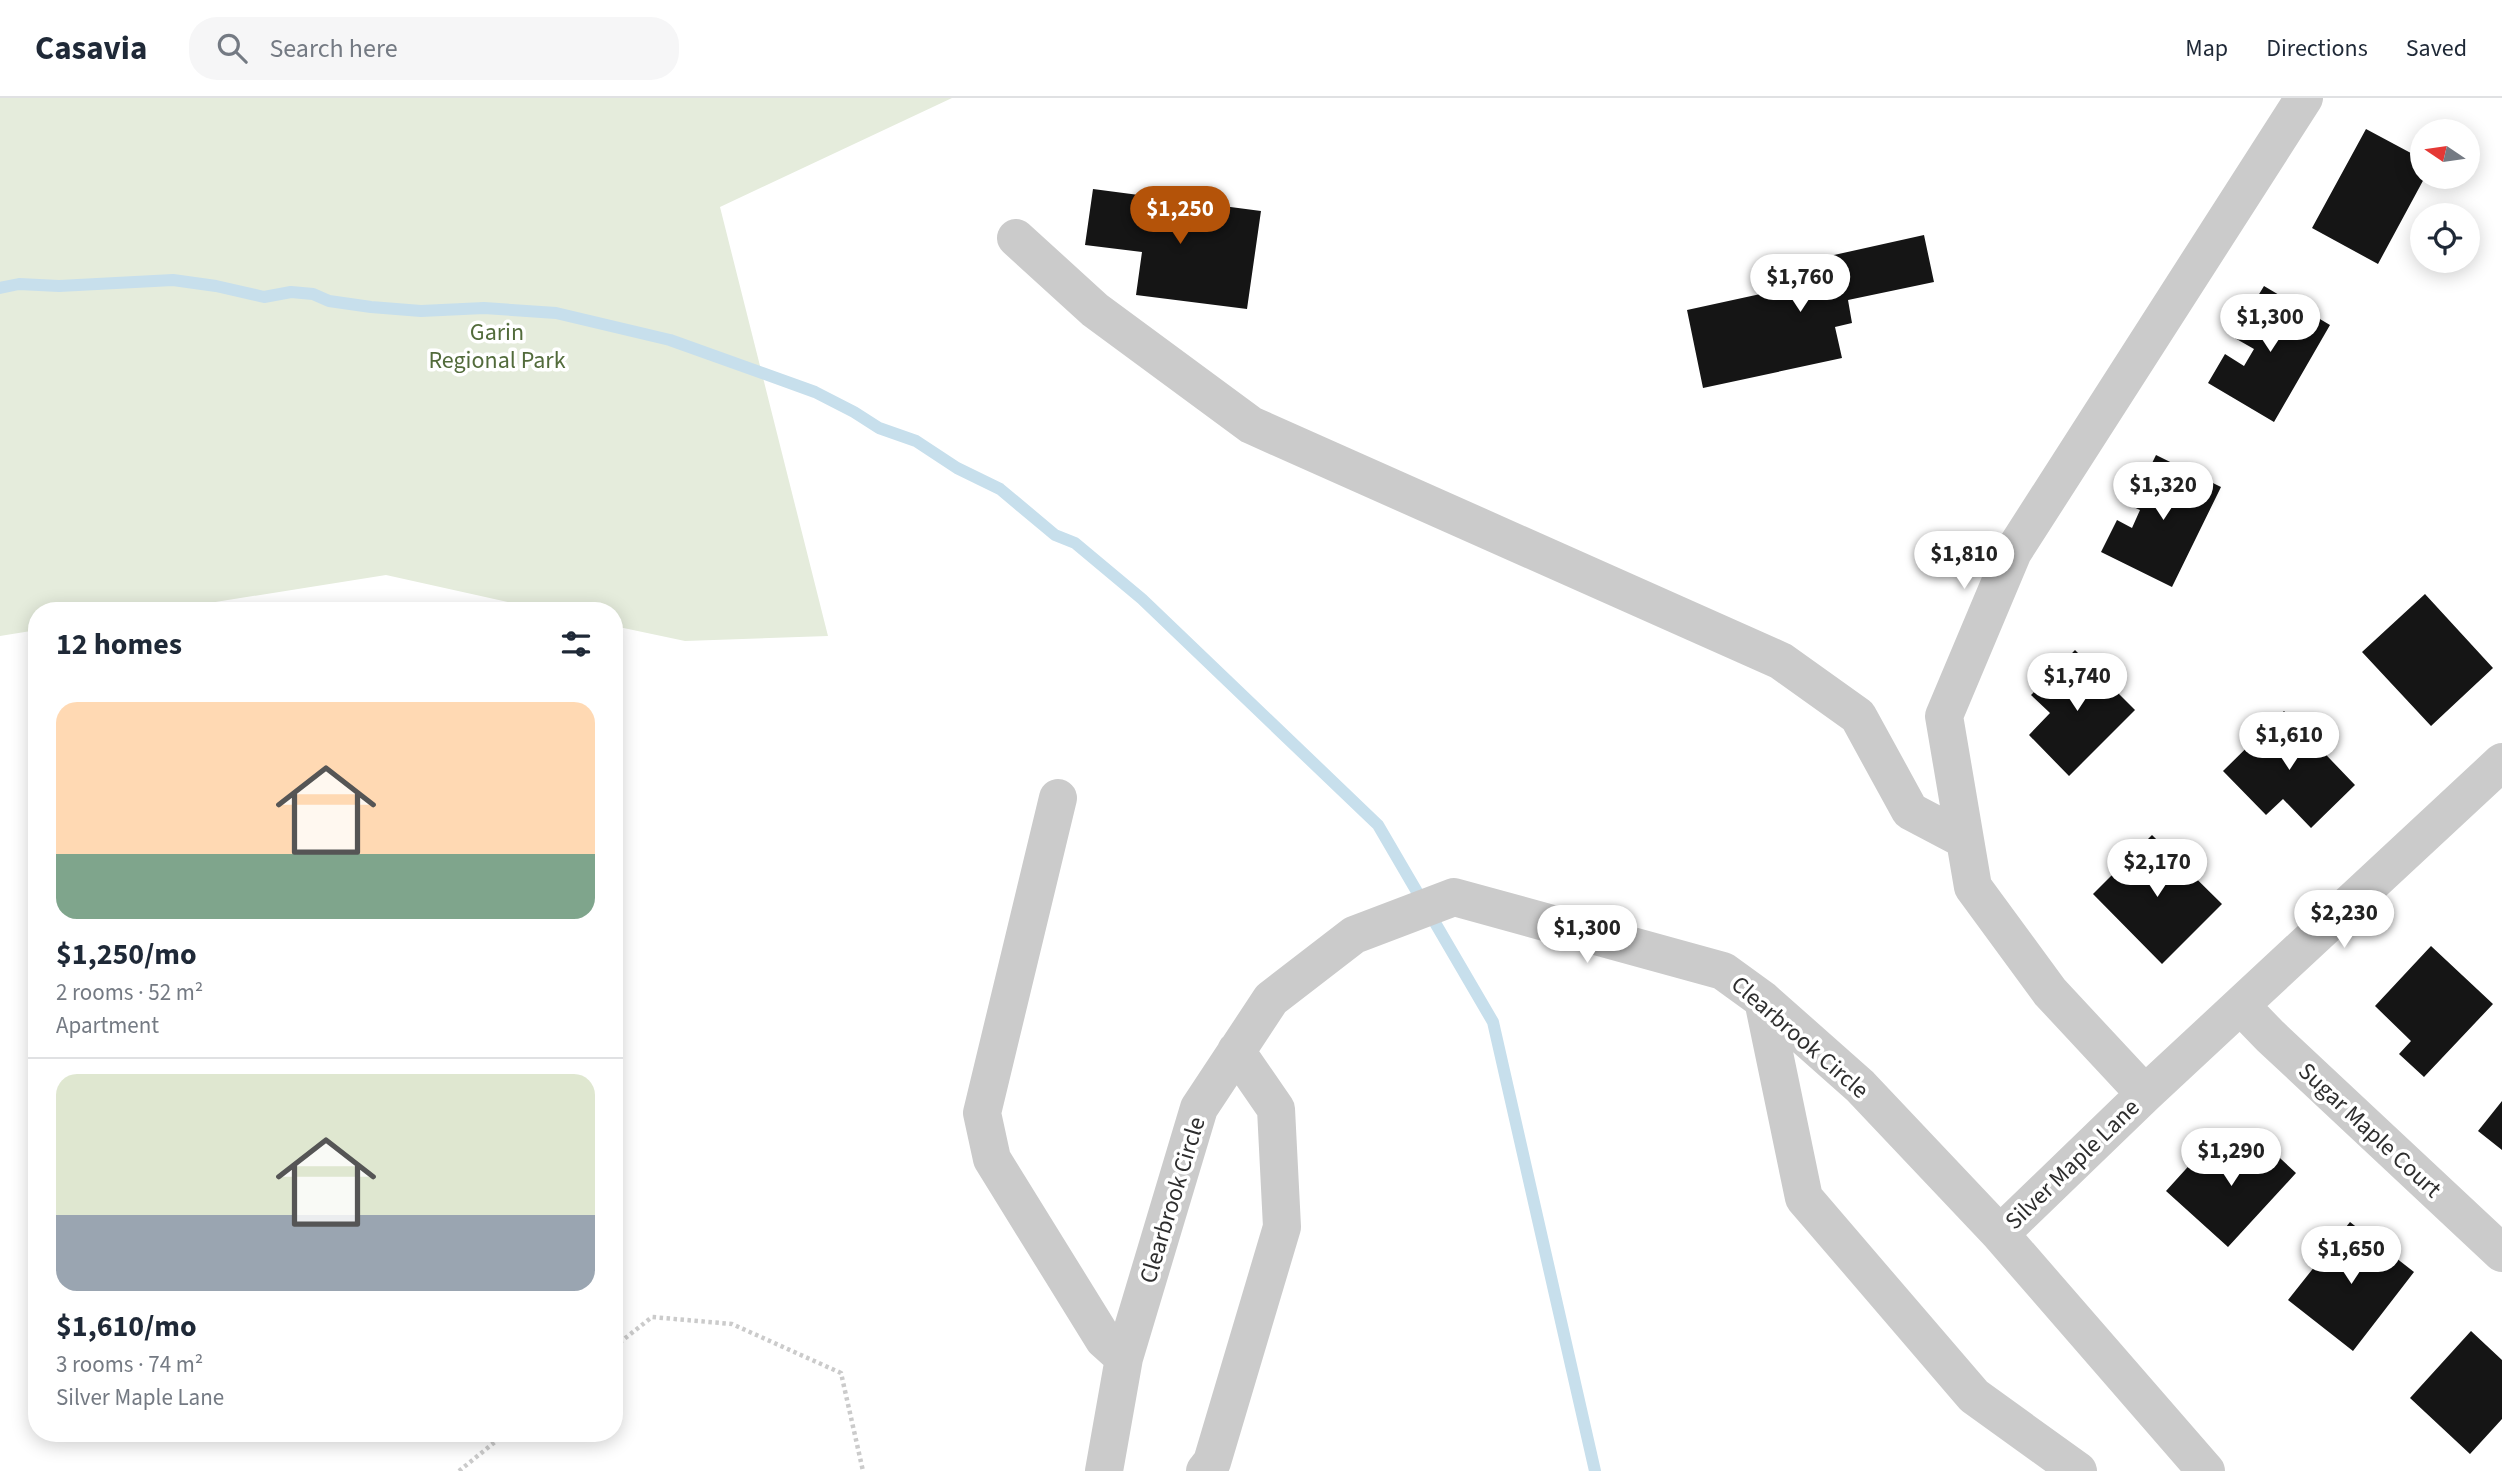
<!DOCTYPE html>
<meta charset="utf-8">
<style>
body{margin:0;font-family:"Source Sans 3",sans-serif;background:#f6f6f7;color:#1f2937;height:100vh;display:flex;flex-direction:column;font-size:26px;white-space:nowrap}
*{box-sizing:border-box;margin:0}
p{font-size:23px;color:#747a83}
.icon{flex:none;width:38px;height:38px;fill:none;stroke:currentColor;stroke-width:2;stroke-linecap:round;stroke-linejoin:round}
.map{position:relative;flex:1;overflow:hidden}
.sheet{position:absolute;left:28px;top:504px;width:595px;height:840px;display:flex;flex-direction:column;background:#fff;border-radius:28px;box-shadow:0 4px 18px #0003}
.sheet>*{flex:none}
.needle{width:46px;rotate:283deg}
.tools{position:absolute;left:2410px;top:21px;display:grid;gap:14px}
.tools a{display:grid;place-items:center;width:70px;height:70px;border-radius:50%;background:#fff;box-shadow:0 4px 18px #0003;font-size:35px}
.price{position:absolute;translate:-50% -60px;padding:0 16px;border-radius:24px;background:#fff;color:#222;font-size:23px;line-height:46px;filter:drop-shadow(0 2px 4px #0008)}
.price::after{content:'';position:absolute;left:50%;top:42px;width:21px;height:16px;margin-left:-10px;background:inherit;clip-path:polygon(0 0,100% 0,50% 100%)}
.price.current{background:#b45309;color:#fff}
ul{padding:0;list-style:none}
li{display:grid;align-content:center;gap:14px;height:371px;padding:0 28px}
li+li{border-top:2px solid #e0e1e3}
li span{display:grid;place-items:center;height:217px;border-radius:21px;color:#555}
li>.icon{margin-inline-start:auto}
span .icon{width:126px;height:126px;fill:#fffc;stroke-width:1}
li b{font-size:30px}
h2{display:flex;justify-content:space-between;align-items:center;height:84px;padding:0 28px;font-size:30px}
header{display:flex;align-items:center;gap:42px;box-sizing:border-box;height:98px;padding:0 35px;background:#fff;border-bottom:2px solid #e0e1e3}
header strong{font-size:33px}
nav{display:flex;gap:38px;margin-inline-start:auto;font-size:24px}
.search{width:490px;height:63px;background:#f6f6f7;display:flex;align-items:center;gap:18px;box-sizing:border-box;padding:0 24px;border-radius:28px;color:#747a83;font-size:26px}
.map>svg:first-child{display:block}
</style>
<header>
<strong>Casavia</strong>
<div class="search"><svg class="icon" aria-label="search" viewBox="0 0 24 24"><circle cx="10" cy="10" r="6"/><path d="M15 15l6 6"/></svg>Search here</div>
<nav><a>Map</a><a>Directions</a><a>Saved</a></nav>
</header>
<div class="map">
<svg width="2502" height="1373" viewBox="0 0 2502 1373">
<rect width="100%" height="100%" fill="#fff"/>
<!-- green -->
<path fill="#e5ecdc" d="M 0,0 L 952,0 L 720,109 L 828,538 L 685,543 L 614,528 L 614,513 L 548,513 L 386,477 L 159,513 L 37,513 L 37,532 L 0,538 Z"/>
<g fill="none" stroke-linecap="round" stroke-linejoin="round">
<!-- stream -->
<path stroke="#c7dfec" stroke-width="12" d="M 0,190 L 19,186 L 59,188 L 173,182 L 216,188 L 264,199 L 291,194 L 313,196 L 329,203 L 371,209 L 421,213 L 484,210 L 556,215 L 670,242 L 815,294 L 854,314 L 879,330 L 916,343 L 957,370 L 1000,391 L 1055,437 L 1075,445 L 1142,501 L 1378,727 L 1493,924 L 1595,1373"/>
</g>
<!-- building -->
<path fill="#151515" d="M 2366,31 L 2422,61 L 2422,79 L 2425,79 L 2378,166 L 2312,130 Z
M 1093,91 L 1261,113 L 1247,211 L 1136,197 L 1142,154 L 1085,147 Z
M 1924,137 L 1934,184 L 1848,202 L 1852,225 L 1835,229 L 1842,260 L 1703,290 L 1687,212 L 1821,183 L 1816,161 Z
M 2264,188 L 2330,227 L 2274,324 L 2208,285 L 2225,256 L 2244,268 L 2254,251 L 2233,239 Z
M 2156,357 L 2221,389 L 2172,489 L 2101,454 L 2117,422 L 2132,430 L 2140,412 L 2131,408 Z
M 2425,496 L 2493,570 L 2431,628 L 2362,554 Z
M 2075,552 L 2135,612 L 2069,678 L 2029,637 L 2050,615 L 2031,597 Z
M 2284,613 L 2355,687 L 2311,730 L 2283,701 L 2266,717 L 2223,673 Z
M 2152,737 L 2222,806 L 2162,866 L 2093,796 Z
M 2431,848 L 2493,906 L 2424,979 L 2399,956 L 2411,943 L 2375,908 Z
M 2502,1003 L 2502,1052 L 2478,1033 Z
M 2253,1035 L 2296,1075 L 2228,1149 L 2166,1093 L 2204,1051 L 2223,1068 Z
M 2350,1124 L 2414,1174 L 2353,1253 L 2288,1202 Z
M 2471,1233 L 2502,1262 L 2502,1321 L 2470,1356 L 2410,1300 Z"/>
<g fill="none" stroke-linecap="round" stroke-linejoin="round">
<!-- path -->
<path stroke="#cbcbcb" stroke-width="4.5" stroke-dasharray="3.5 3.5" stroke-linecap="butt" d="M 614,1249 L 652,1219 L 732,1226 L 841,1275 L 863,1373
M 459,1373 L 506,1335"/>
<!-- minor -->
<path stroke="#cbcbcb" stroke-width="38" d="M 1016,140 L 1095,212 L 1251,327 L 1781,563 L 1858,618 L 1910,713 L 1965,742
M 1058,700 L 982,1015 L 992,1061 L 1104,1242 L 1124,1260
M 1763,902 L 1804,1100 L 1974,1298 L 2078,1373
M 2241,908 L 2270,938 L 2502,1155
M 2145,996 L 2050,894 L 1973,789 L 1944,618 L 2013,454 L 2304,0
M 2000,1136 L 2145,996 L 2502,664
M 1104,1373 L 1124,1260 L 1199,1010 L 1271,901 L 1354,837 L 1454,799 L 1723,873 L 1763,902 L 1860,988 L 2000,1136 L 2206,1373
M 1205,1373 L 1212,1364 L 1282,1129 L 1276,1011 L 1236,953"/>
</g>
<g text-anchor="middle" stroke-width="7" stroke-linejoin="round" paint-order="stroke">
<!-- park labels -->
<g font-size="24" fill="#526b3b" stroke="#fff">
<text x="497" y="242">Garin<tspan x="497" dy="28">Regional Park</tspan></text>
</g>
<!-- street labels -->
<g font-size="24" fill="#2e2e2e" stroke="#fff">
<text transform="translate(1800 939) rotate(41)" y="8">Clearbrook Circle</text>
<text transform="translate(2370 1032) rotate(43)" y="8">Sugar Maple Court</text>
<text transform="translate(2072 1066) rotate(-44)" y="8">Silver Maple Lane</text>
<text transform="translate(1172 1102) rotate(-73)" y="8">Clearbrook Circle</text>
</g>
</g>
</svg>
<div class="tools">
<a><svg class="needle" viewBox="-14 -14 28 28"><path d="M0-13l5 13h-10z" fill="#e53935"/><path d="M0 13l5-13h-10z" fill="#747a83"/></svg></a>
<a><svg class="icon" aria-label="locate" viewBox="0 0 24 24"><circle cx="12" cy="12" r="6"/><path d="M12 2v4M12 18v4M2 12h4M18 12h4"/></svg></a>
</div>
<b class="price current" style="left:1180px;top:148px">$1,250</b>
<b class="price" style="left:1800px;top:216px">$1,760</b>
<b class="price" style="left:2270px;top:256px">$1,300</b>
<b class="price" style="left:2163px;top:424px">$1,320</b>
<b class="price" style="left:1964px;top:493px">$1,810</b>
<b class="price" style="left:2077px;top:615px">$1,740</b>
<b class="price" style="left:2289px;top:674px">$1,610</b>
<b class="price" style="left:2157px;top:801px">$2,170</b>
<b class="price" style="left:2344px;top:852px">$2,230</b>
<b class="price" style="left:1587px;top:867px">$1,300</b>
<b class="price" style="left:2231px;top:1090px">$1,290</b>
<b class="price" style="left:2351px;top:1188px">$1,650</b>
<section class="sheet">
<h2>12 homes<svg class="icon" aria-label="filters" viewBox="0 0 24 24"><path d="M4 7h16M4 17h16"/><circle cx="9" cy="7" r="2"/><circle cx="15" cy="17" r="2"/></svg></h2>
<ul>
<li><span style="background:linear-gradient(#ffd9b3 70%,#7fa58c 0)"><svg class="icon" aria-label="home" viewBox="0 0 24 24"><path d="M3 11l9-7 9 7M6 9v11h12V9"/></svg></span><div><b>$1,250/mo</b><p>2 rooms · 52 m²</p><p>Apartment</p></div></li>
<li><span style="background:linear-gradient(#dfe7d0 65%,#9aa5b1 0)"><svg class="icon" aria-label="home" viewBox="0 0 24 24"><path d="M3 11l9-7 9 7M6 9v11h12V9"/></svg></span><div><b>$1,610/mo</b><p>3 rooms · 74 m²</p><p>Silver Maple Lane</p></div></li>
</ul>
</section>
</div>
